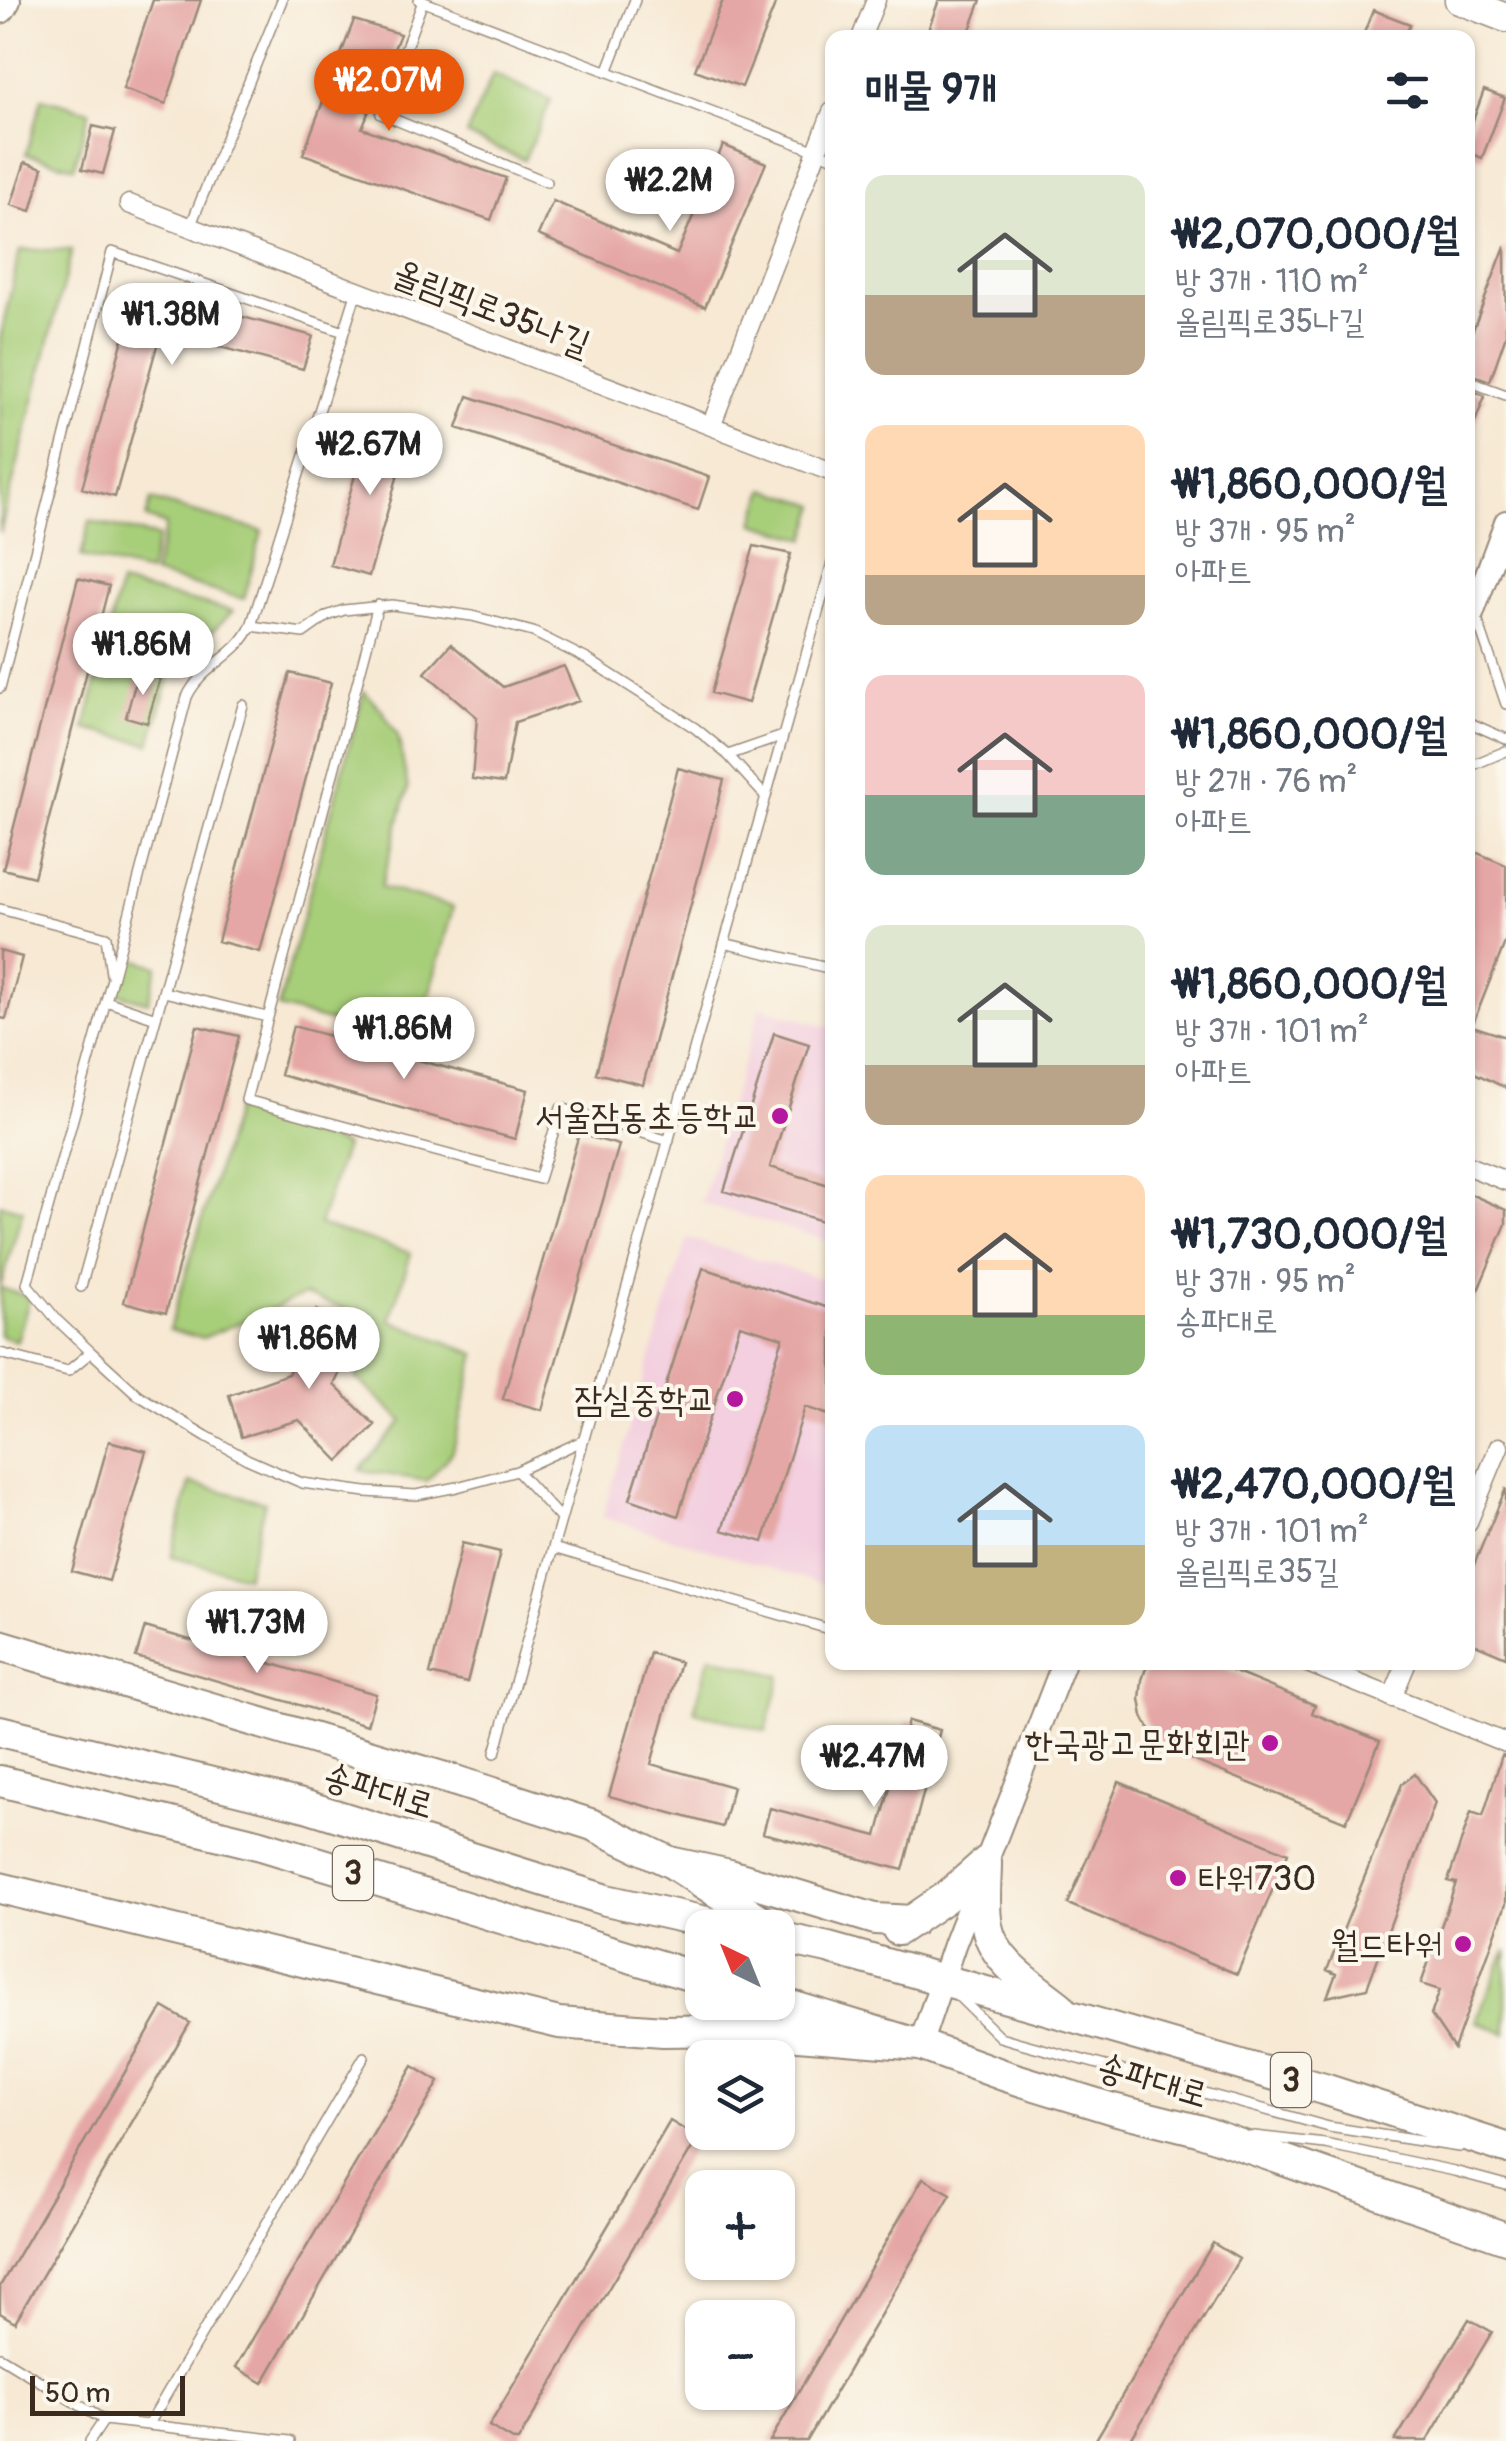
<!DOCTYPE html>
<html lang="ko">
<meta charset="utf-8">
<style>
body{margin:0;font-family:Pangolin,"Poor Story",sans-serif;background:#f6f6f7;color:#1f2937;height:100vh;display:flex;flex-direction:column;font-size:38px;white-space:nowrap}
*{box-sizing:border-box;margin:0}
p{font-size:32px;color:#747a83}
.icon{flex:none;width:55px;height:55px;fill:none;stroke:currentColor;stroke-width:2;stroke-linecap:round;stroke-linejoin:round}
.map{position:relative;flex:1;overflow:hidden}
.sheet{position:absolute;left:825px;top:30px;width:650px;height:1640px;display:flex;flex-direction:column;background:#fff;border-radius:20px;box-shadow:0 2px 8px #0004}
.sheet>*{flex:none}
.needle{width:65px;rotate:317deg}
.fabs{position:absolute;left:685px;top:1910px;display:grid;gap:20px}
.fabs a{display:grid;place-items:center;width:110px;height:110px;border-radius:20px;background:#fff;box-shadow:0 2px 8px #0004;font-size:50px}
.scale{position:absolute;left:30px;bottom:25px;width:155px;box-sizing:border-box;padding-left:10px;border:5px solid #3b2a1e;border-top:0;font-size:28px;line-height:35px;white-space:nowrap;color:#3b2a1e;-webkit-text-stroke:8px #fbf7ec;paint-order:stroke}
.price{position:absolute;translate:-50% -85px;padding:0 22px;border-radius:35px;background:#fff;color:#222;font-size:32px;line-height:65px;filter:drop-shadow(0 2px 5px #0008)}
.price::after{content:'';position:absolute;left:50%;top:60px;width:30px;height:22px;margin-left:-15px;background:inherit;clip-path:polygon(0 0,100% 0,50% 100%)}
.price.selected{background:#ea580c;color:#fff}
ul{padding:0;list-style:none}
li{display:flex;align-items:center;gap:30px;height:250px;padding:0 40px}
li span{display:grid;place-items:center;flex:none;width:280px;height:200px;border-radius:20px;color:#555}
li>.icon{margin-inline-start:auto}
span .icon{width:120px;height:120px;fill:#fffc;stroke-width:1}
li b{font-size:42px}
h2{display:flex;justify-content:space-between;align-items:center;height:120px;padding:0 40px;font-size:42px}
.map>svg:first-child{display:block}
</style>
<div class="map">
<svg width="1506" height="2441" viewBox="0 0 1506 2441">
<rect width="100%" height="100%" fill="#fbf7ec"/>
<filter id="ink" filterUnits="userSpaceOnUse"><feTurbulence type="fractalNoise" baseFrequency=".01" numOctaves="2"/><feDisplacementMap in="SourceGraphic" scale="20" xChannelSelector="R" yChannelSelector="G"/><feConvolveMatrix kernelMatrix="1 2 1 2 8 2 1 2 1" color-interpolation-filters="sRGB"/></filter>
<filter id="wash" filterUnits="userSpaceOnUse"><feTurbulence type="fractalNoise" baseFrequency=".0048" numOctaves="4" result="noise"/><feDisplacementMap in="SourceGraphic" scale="40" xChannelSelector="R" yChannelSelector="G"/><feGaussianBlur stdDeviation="2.25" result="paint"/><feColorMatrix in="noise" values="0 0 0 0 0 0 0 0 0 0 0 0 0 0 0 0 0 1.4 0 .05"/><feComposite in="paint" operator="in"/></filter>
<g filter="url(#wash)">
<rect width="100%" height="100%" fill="#f7e9d4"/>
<!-- built -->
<path fill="#f3cfdf" d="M 760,1007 L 832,1028 L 832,1242 L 701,1203 Z
M 687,1238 L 832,1282 L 832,1587 L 602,1517 Z"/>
<!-- green -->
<path fill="#a7ce79" stroke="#717c4c" stroke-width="2.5" d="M 493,74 L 551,100 L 524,160 L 466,135 Z
M 42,98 L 90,111 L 74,167 L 26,154 Z
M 20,250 L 72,250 L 0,533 L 0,339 Z
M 765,489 L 817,505 L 806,539 L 754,523 Z
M 151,500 L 262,531 L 244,599 L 153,574 L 166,525 L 146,518 Z
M 90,521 L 158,537 L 149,573 L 81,557 Z
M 120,584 L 233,611 L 196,647 L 178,647 L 150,744 L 85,729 Z
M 364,691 L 382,710 L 398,736 L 408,788 L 381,887 L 453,907 L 416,1044 L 278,1008 Z
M 126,957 L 158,966 L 148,1002 L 116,993 Z
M 236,1107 L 345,1146 L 319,1225 L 411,1253 L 390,1320 L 476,1354 L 453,1451 L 427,1481 L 360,1470 L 403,1421 L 356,1378 L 371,1327 L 346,1309 L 304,1295 L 203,1338 L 169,1330 Z
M 0,1204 L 23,1210 L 0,1288 L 30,1297 L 17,1341 L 0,1336 Z
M 190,1483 L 265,1502 L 246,1576 L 171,1557 Z
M 710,1656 L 781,1676 L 766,1731 L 694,1711 Z
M 1506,1950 L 1506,2034 L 1476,2021 Z"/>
<g id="blocks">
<!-- building -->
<path fill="#e5a7a5" d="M 153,0 L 201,0 L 166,104 L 123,89 Z
M 723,0 L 777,0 L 742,87 L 695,70 Z
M 939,0 L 981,0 L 967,38 L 925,38 Z
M 1373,10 L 1410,24 L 1404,38 L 1362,38 Z
M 354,20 L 400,34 L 362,128 L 506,178 L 491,220 L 303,154 Z
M 1484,90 L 1505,98 L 1482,158 L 1468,152 L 1468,134 Z
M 93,126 L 115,131 L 103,174 L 82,169 Z
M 723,145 L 766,163 L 705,307 L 538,235 L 553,201 L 677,254 Z
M 25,162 L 43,168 L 31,211 L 11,205 Z
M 1505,246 L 1506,335 L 1490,381 L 1468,373 L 1468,343 Z
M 137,288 L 313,336 L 303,369 L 161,331 L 115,497 L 82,488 Z
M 1468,389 L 1485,396 L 1469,438 L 1468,438 Z
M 468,396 L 709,477 L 698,510 L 457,428 Z
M 370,421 L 410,432 L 369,576 L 330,565 Z
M 754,546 L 791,554 L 748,703 L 711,693 Z
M 78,578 L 109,586 L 34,877 L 3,869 Z
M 451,644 L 503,687 L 564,666 L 579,701 L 515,722 L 504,783 L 472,779 L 477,717 L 425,673 Z
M 138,673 L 160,679 L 147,723 L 126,717 Z
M 290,673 L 331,683 L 260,952 L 218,941 Z
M 678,768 L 724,780 L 643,1085 L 596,1073 Z
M 1468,849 L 1506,865 L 1506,940 L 1472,1026 L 1506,1037 L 1506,1088 L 1468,1070 Z
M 0,951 L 22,957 L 6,1019 L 0,1018 Z
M 197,1026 L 239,1036 L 166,1313 L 124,1302 Z
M 293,1026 L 528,1090 L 515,1139 L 280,1075 Z
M 774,1033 L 809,1044 L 770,1167 L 832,1186 L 832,1224 L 724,1191 Z
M 579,1134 L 619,1145 L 542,1410 L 503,1399 Z
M 1468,1193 L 1506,1210 L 1506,1224 L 1468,1314 Z
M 703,1268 L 832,1309 L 832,1416 L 805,1407 L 763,1542 L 722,1530 L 783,1338 L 740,1325 L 678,1516 L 630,1499 Z
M 317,1310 L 359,1331 L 334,1385 L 375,1425 L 339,1461 L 299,1420 L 241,1437 L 229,1395 L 288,1374 Z
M 109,1441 L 146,1451 L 109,1581 L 72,1571 Z
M 1506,1488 L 1506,1657 L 1468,1641 L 1468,1579 Z
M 462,1543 L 500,1552 L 467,1683 L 430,1674 Z
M 145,1627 L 376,1694 L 367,1725 L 136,1657 Z
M 650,1653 L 680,1662 L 651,1764 L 733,1787 L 722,1827 L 609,1796 Z
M 1148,1662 L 1210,1662 L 1315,1705 L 1312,1713 L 1380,1741 L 1346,1822 L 1180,1755 L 1163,1745 L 1149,1728 L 1143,1716 L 1140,1699 L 1142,1680 Z
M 908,1721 L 940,1730 L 903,1870 L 763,1833 L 770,1808 L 877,1836 Z
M 1502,1755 L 1506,1756 L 1506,1904 L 1454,2049 L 1431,2015 L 1440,1990 L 1421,1984 L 1456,1883 L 1448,1881 L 1471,1812 L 1483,1816 Z
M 1415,1774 L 1435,1803 L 1367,1988 L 1327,1997 L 1336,1974 L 1327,1970 L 1402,1784 Z
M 1119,1782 L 1288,1853 L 1237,1974 L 1068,1904 Z
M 163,2007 L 190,2023 L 15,2322 L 0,2313 L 0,2286 Z
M 413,2066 L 439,2082 L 263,2383 L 236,2367 Z
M 670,2121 L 698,2138 L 518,2441 L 515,2441 L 489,2426 Z
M 923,2178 L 951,2194 L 807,2441 L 770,2441 Z
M 1213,2243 L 1239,2259 L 1130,2441 L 1095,2441 Z
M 1469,2319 L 1492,2332 L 1427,2441 L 1395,2441 Z"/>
</g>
</g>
<g filter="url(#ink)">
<use href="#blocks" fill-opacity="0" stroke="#998a79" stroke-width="2.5"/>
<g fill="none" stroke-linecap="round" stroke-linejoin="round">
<defs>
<path id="service" d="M 419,0 L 832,157
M 423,1 L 381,114 L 547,182
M 607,72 L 635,0
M 190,227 L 282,0
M 1468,381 L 1506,395
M 378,605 L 246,1100 L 539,1179 L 561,1108 L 669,1141
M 1476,616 L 1506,704
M 251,626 L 303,633 L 327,616 L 344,610 L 392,605 L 472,616 L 533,632 L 587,659 L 695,728 L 728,755 L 766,797
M 0,688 L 112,252 L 344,332
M 1468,722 L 1506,739
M 728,755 L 783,736
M 1468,767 L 1506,751
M 0,909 L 106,937 L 111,974
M 724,943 L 832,969
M 164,992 L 267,1017
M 106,1001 L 156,1018
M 81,1287 L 243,705
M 91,1352 L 138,1395 L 206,1436 L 247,1459 L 302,1483 L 366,1492 L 416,1495 L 457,1487 L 517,1471 L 584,1440
M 0,1353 L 68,1371 L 91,1352 L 57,1320 L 27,1284 L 112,979 L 187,697 C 201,666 238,656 251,626 L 357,291
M 517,1471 L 561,1519
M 553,1548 L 832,1630
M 495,1753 L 832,563
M 955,1993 L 1000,2037 L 1017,2042 L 1329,2127 L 1459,2147
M 1254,2136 L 1325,2144 L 1454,2171 L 1506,2185
M 0,2357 L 104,2420 L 290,2441
M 149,2424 L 364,2057
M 90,2441 L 104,2420"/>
<path id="minor" d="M 861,38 L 876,0
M 129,204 L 832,472
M 711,426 L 832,112
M 1468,1166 L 1506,1181
M 1468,1522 L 1499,1447
M 1305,1662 L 1506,1743
M 1392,1698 L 1407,1662"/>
<path id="tertiary" d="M 1468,625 L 1506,522
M 920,2045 L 954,1945 L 1064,1662"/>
<path id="secondary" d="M 1459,0 L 1506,18"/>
<path id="primary" d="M 0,1731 L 306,1806 L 606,1900 L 733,1928
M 0,1781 L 261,1845 L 702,1979
M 986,1862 C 986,1882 983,1906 987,1926 C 994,1963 1033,1985 1060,2007
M 674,1863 L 730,1875 L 875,1919 L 913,1921
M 898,1930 L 945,1898 L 986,1862
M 778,1937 L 828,1948 L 1029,2004 L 1324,2089 L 1506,2148
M 778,2002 L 920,2045 L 1006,2076 L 1113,2109 L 1198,2130 L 1506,2238"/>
<path id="trunk" d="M 0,8 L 5,0
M 0,1645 L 459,1782 L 593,1825 L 672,1863 L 773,1928
M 0,1888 L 559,2023 L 663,2031 L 737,2030 L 920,2045"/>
</defs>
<!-- service casing -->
<use href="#service" stroke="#998a79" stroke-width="12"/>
<!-- minor casing -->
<use href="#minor" stroke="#998a79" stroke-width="21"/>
<!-- tertiary casing -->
<use href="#tertiary" stroke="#998a79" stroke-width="26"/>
<!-- secondary casing -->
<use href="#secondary" stroke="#998a79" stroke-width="31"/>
<!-- primary casing -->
<use href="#primary" stroke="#998a79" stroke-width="34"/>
<!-- trunk casing -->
<use href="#trunk" stroke="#998a79" stroke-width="34"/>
<!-- service -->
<use href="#service" stroke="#fff" stroke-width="9"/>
<!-- minor -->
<use href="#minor" stroke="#fff" stroke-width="18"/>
<!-- tertiary -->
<use href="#tertiary" stroke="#fff" stroke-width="22"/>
<!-- secondary -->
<use href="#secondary" stroke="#fff" stroke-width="28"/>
<!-- primary -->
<use href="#primary" stroke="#fff" stroke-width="30"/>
<!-- trunk -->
<use href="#trunk" stroke="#fff" stroke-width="30"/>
</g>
</g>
<!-- markers -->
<g fill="#b5179e" stroke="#fbf7ec" stroke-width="4">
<circle cx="780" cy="1116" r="10"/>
<circle cx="735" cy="1399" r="10"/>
<circle cx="1270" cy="1743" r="10"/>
<circle cx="1178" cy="1878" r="10"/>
<circle cx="1463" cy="1944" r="10"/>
</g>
<g text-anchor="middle" stroke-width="8" stroke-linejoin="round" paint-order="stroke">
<!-- shield labels -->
<g fill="#fbf7ec" stroke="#75685c" stroke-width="2.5">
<rect x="333" y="1846" width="40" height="54" rx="8"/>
<rect x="1271" y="2053" width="40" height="54" rx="8"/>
</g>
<g font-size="32" font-weight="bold" fill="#3b2a1e">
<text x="353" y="1884">3</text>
<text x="1291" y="2091">3</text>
</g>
<!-- street labels -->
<g font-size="35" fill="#3b2a1e" stroke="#fbf7ec">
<text transform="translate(492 308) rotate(21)" y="12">올림픽로35나길</text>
<text transform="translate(379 1790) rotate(17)" y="12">송파대로</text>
<text transform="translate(1153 2080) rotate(16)" y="12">송파대로</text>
</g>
<!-- poi labels -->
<g font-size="35" fill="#3b2a1e" stroke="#fbf7ec" text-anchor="end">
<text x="760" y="1128">서울잠동초등학교</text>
<text x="715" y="1411">잠실중학교</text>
<text x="1250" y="1755">한국광고문화회관</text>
<text x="1198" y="1890" text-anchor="start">타워730</text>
<text x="1443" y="1956">월드타워</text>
</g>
</g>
</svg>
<div class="fabs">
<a><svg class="needle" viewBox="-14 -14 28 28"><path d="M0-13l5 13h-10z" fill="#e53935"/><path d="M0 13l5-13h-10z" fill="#747a83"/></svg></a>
<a><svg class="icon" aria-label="layers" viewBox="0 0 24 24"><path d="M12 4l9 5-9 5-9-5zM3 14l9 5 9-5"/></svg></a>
<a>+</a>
<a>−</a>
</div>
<div class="scale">50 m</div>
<b class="price selected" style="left:389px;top:134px">₩2.07M</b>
<b class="price" style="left:670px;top:234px">₩2.2M</b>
<b class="price" style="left:172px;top:368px">₩1.38M</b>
<b class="price" style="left:370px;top:498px">₩2.67M</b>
<b class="price" style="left:143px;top:698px">₩1.86M</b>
<b class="price" style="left:404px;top:1082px">₩1.86M</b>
<b class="price" style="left:309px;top:1392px">₩1.86M</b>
<b class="price" style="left:257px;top:1676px">₩1.73M</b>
<b class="price" style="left:874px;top:1810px">₩2.47M</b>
<section class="sheet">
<h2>매물 9개<svg class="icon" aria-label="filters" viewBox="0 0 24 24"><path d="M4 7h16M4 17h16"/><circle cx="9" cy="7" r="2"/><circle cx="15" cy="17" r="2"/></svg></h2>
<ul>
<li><span style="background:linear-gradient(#dfe7d0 60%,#b9a48a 0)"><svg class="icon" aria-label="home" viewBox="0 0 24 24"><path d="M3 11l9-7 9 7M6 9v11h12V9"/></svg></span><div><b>₩2,070,000/월</b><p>방 3개 · 110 m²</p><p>올림픽로35나길</p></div></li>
<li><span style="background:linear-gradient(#ffd9b3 75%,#b9a48a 0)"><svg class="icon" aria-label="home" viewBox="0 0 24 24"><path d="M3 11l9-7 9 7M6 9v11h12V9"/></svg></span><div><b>₩1,860,000/월</b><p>방 3개 · 95 m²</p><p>아파트</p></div></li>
<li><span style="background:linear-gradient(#f6c9c9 60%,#7fa58c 0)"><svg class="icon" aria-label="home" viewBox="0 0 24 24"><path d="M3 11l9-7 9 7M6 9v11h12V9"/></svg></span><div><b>₩1,860,000/월</b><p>방 2개 · 76 m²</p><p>아파트</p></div></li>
<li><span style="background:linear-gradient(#dfe7d0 70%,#b9a48a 0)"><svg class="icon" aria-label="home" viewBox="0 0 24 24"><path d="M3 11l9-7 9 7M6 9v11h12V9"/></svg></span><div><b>₩1,860,000/월</b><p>방 3개 · 101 m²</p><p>아파트</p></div></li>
<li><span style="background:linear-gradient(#ffd9b3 70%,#8fb573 0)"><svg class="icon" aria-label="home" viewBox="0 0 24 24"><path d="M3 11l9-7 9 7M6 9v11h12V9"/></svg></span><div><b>₩1,730,000/월</b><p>방 3개 · 95 m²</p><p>송파대로</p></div></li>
<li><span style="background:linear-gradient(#bfe0f5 60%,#c2b280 0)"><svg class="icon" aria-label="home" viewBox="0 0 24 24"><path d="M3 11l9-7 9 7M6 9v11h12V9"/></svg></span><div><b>₩2,470,000/월</b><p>방 3개 · 101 m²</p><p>올림픽로35길</p></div></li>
</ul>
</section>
</div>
